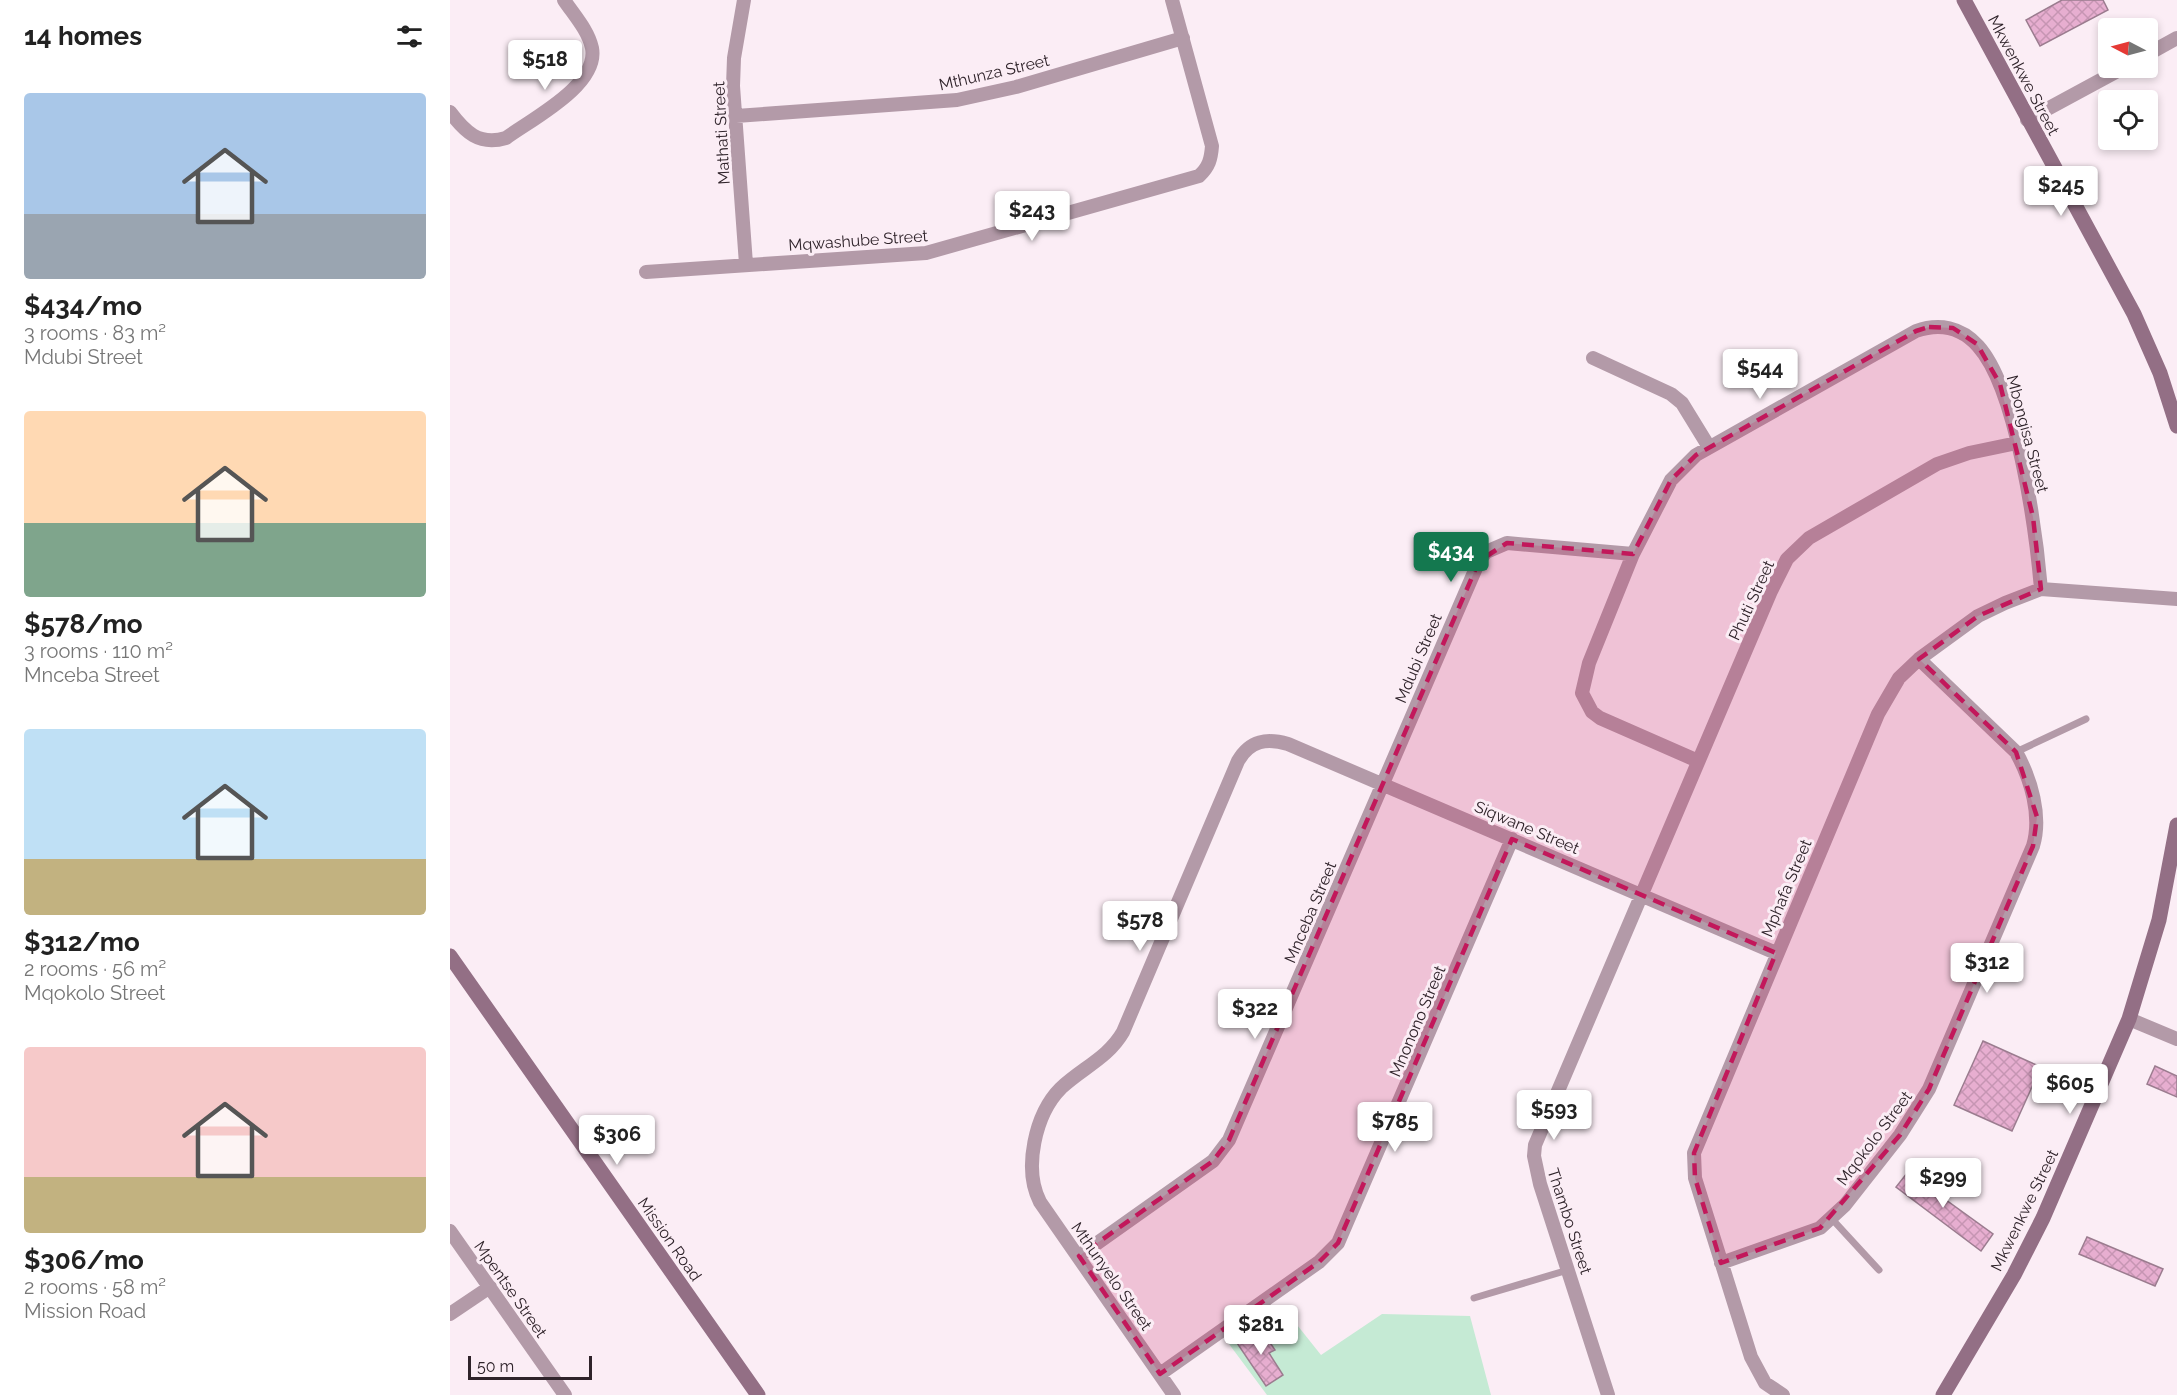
<!DOCTYPE html>
<meta charset="utf-8">
<style>
body{margin:0;font-family:Raleway,sans-serif;background:#f2f2f2;color:#222;height:100vh;display:flex;flex-direction:column;font-size:22px;white-space:nowrap}
*{box-sizing:border-box;margin:0}
p{font-size:20px;color:#767676}
.icon{flex:none;width:33px;height:33px;fill:none;stroke:currentColor;stroke-width:2;stroke-linecap:round;stroke-linejoin:round}
.map{position:relative;flex:1;overflow:hidden}
.drawer{display:flex;flex-direction:column;background:#fff;width:450px}
.drawer>*{flex:none}
.needle{width:39px;rotate:276deg}
.controls{position:absolute;left:1648px;top:18px;display:grid;gap:12px}
.controls a{display:grid;place-items:center;width:60px;height:60px;border-radius:6px;background:#fff;box-shadow:0 3px 9px #0003;font-size:30px}
.scale{position:absolute;left:18px;bottom:15px;width:124px;box-sizing:border-box;padding-left:6px;border:3px solid #2f232a;border-top:0;font-size:16px;line-height:21px;white-space:nowrap;color:#2f232a;-webkit-text-stroke:4px #fbedf5;paint-order:stroke}
.price{position:absolute;translate:-50% -51px;padding:0 14px;border-radius:6px;background:#fff;color:#222;font-size:20px;line-height:39px;filter:drop-shadow(0 2px 3px #0008)}
.price::after{content:'';position:absolute;left:50%;top:36px;width:18px;height:14px;margin-left:-9px;background:inherit;clip-path:polygon(0 0,100% 0,50% 100%)}
.price.current{background:#14784f;color:#fff}
ul{padding:0;list-style:none}
li{display:grid;align-content:center;gap:12px;height:318px;padding:0 24px}
li span{display:grid;place-items:center;height:186px;border-radius:6px;color:#555}
li>.icon{margin-inline-start:auto}
span .icon{width:108px;height:108px;fill:#fffc;stroke-width:1}
li b{font-size:26px}
h2{display:flex;justify-content:space-between;align-items:center;height:72px;padding:0 24px;font-size:26px}
main{display:flex;flex:1;min-height:0}
.map>svg:first-child{display:block}
</style>
<main>
<section class="drawer">
<h2>14 homes<svg class="icon" aria-label="filters" viewBox="0 0 24 24"><path d="M4 7h16M4 17h16"/><circle cx="9" cy="7" r="2"/><circle cx="15" cy="17" r="2"/></svg></h2>
<ul>
<li><span style="background:linear-gradient(#a9c7e8 65%,#9aa5b1 0)"><svg class="icon" aria-label="home" viewBox="0 0 24 24"><path d="M3 11l9-7 9 7M6 9v11h12V9"/></svg></span><div><b>$434/mo</b><p>3 rooms · 83 m²</p><p>Mdubi Street</p></div></li>
<li><span style="background:linear-gradient(#ffd9b3 60%,#7fa58c 0)"><svg class="icon" aria-label="home" viewBox="0 0 24 24"><path d="M3 11l9-7 9 7M6 9v11h12V9"/></svg></span><div><b>$578/mo</b><p>3 rooms · 110 m²</p><p>Mnceba Street</p></div></li>
<li><span style="background:linear-gradient(#bfe0f5 70%,#c2b280 0)"><svg class="icon" aria-label="home" viewBox="0 0 24 24"><path d="M3 11l9-7 9 7M6 9v11h12V9"/></svg></span><div><b>$312/mo</b><p>2 rooms · 56 m²</p><p>Mqokolo Street</p></div></li>
<li><span style="background:linear-gradient(#f6c9c9 70%,#c2b280 0)"><svg class="icon" aria-label="home" viewBox="0 0 24 24"><path d="M3 11l9-7 9 7M6 9v11h12V9"/></svg></span><div><b>$306/mo</b><p>2 rooms · 58 m²</p><p>Mission Road</p></div></li>
</ul>
</section>
<div class="map">
<svg width="1727" height="1395" viewBox="0 0 1727 1395">
<defs>
<pattern id="building-cross-hatch" width="8" height="8" patternUnits="userSpaceOnUse" patternTransform="scale(1.5)"><rect width="8" height="8" fill="#e7aed0"/><path d="M0 0l8 8M0 8l8-8" fill="none" stroke="#c695b3"/></pattern>
</defs>
<rect width="100%" height="100%" fill="#fbedf5"/>
<!-- green -->
<path fill="#c5ead4" d="M 832,1306 L 871,1355 L 932,1314 L 1020,1316 L 1041,1395 L 817,1395 L 776,1340 Z"/>
<!-- building -->
<path fill="url(#building-cross-hatch)" stroke="#9b7c8f" stroke-width="1.5" d="M 1612,0 L 1653,0 L 1658,10 L 1590,46 L 1576,20 Z
M 1533,1041 L 1591,1067 L 1562,1131 L 1504,1105 Z
M 1705,1066 L 1727,1076 L 1727,1097 L 1697,1084 Z
M 1461,1168 L 1494,1194 L 1492,1197 L 1543,1234 L 1531,1251 L 1446,1187 Z
M 1637,1237 L 1713,1269 L 1705,1286 L 1629,1254 Z
M 810,1328 L 825,1350 L 819,1353 L 833,1375 L 816,1386 L 787,1343 Z"/>
<g fill="none" stroke-linecap="round" stroke-linejoin="round">
<!-- lane -->
<path stroke="#b39aa8" stroke-width="7" d="M 1566,752 L 1636,719
M 1382,1219 L 1429,1270
M 1024,1298 L 1118,1270"/>
<!-- street -->
<path stroke="#b39aa8" stroke-width="14" d="M 294,0 L 284,58 L 283,86 L 296,264
M 1698,54 L 1727,38
M 0,112 C 15,132 29,146 56,138 C 82,119 149,85 142,48 C 138,30 124,15 114,0
M 286,116 L 507,100 L 566,87 L 733,38
M 1577,120 L 1673,68
M 196,272 L 476,253 L 749,176 C 759,167 761,159 762,146 L 722,0
M 1143,358 L 1221,394 L 1232,403 L 1259,447
M 1248,761 L 1150,718 L 1142,712 L 1132,693 L 1139,663 L 1183,554 L 1221,480 L 1246,455 L 1466,331 C 1489,323 1511,327 1528,346 C 1567,389 1586,531 1591,589
M 1679,1019 L 1727,1039
M 0,1231 L 115,1395
M 629,1256 L 763,1161 L 779,1140 L 1029,561 L 1036,552 L 1057,543 L 1183,554
M 1271,1263 L 1370,1228 L 1395,1205 L 1450,1135 L 1479,1089 L 1583,846 C 1592,816 1581,779 1566,752 L 1469,659
M 0,1314 L 40,1287
M 710,1374 L 869,1262 L 888,1243 L 1062,839
M 724,1395 L 590,1202 C 573,1169 585,1114 611,1088 C 632,1068 658,1058 673,1032 L 788,761 C 800,740 817,738 838,744 L 1326,953
M 1158,1395 L 1090,1184 L 1084,1156 L 1085,1145 L 1321,591 L 1337,559 L 1359,538 L 1487,464 L 1519,453 L 1567,443
M 1333,1395 L 1315,1383 L 1301,1357 L 1245,1178 L 1244,1153 L 1428,714 L 1449,678 L 1469,659 L 1528,616 L 1555,603 L 1591,589 L 1727,599"/>
<!-- secondary -->
<path stroke="#936f85" stroke-width="15" d="M 1514,0 L 1684,314 L 1710,373 L 1727,426
M 0,956 L 308,1395
M 1493,1395 L 1564,1275 L 1593,1218 L 1679,1019 L 1709,920 L 1727,825"/>
</g>
<!-- marked area -->
<path fill="#c2185b" fill-opacity="0.2" stroke="#c2185b" stroke-width="4.5" stroke-dasharray="12 8" stroke-linejoin="round" d="M 1479,327 L 1503,328 L 1527,344 L 1550,384 L 1583,517 L 1591,589 L 1528,616 L 1469,659 L 1566,752 L 1587,817 L 1583,846 L 1479,1089 L 1450,1135 L 1370,1228 L 1271,1263 L 1245,1178 L 1244,1153 L 1326,953 L 1062,839 L 888,1243 L 869,1262 L 710,1374 L 629,1256 L 763,1161 L 779,1140 L 1029,561 L 1057,543 L 1183,554 L 1221,480 L 1246,455 L 1466,331 Z"/>
<g text-anchor="middle" stroke-width="6" stroke-linejoin="round" paint-order="stroke">
<!-- street labels -->
<g font-size="16" fill="#2f232a" stroke="#fbedf5">
<text transform="translate(544 72) rotate(-13)" y="6">Mthunza Street</text>
<text transform="translate(1574 75) rotate(62)" y="6">Mkwenkwe Street</text>
<text transform="translate(271 133) rotate(-93)" y="6">Mathati Street</text>
<text transform="translate(408 240) rotate(-4)" y="6">Mqwashube Street</text>
<text transform="translate(1578 434) rotate(75)" y="6">Mbongisa Street</text>
<text transform="translate(1301 600) rotate(-65)" y="6">Phuti Street</text>
<text transform="translate(968 658) rotate(-67)" y="6">Mdubi Street</text>
<text transform="translate(1077 827) rotate(23)" y="6">Siqwane Street</text>
<text transform="translate(1336 888) rotate(-67)" y="6">Mphafa Street</text>
<text transform="translate(860 912) rotate(-67)" y="6">Mnceba Street</text>
<text transform="translate(967 1021) rotate(-67)" y="6">Mnonono Street</text>
<text transform="translate(1424 1138) rotate(-53)" y="6">Mqokolo Street</text>
<text transform="translate(1574 1210) rotate(-64)" y="6">Mkwenkwe Street</text>
<text transform="translate(1120 1221) rotate(72)" y="6">Thambo Street</text>
<text transform="translate(220 1239) rotate(55)" y="6">Mission Road</text>
<text transform="translate(662 1276) rotate(55)" y="6">Mthunyelo Street</text>
<text transform="translate(61 1289) rotate(55)" y="6">Mpentse Street</text>
</g>
</g>
</svg>
<div class="controls">
<a><svg class="needle" viewBox="-14 -14 28 28"><path d="M0-13l5 13h-10z" fill="#e53935"/><path d="M0 13l5-13h-10z" fill="#767676"/></svg></a>
<a><svg class="icon" aria-label="locate" viewBox="0 0 24 24"><circle cx="12" cy="12" r="6"/><path d="M12 2v4M12 18v4M2 12h4M18 12h4"/></svg></a>
</div>
<div class="scale">50 m</div>
<b class="price" style="left:95px;top:91px">$518</b>
<b class="price" style="left:1611px;top:217px">$245</b>
<b class="price" style="left:582px;top:242px">$243</b>
<b class="price" style="left:1310px;top:400px">$544</b>
<b class="price current" style="left:1001px;top:583px">$434</b>
<b class="price" style="left:690px;top:952px">$578</b>
<b class="price" style="left:1537px;top:994px">$312</b>
<b class="price" style="left:805px;top:1040px">$322</b>
<b class="price" style="left:1620px;top:1115px">$605</b>
<b class="price" style="left:1104px;top:1141px">$593</b>
<b class="price" style="left:945px;top:1153px">$785</b>
<b class="price" style="left:167px;top:1166px">$306</b>
<b class="price" style="left:1493px;top:1209px">$299</b>
<b class="price" style="left:811px;top:1356px">$281</b>
</div>
</main>
